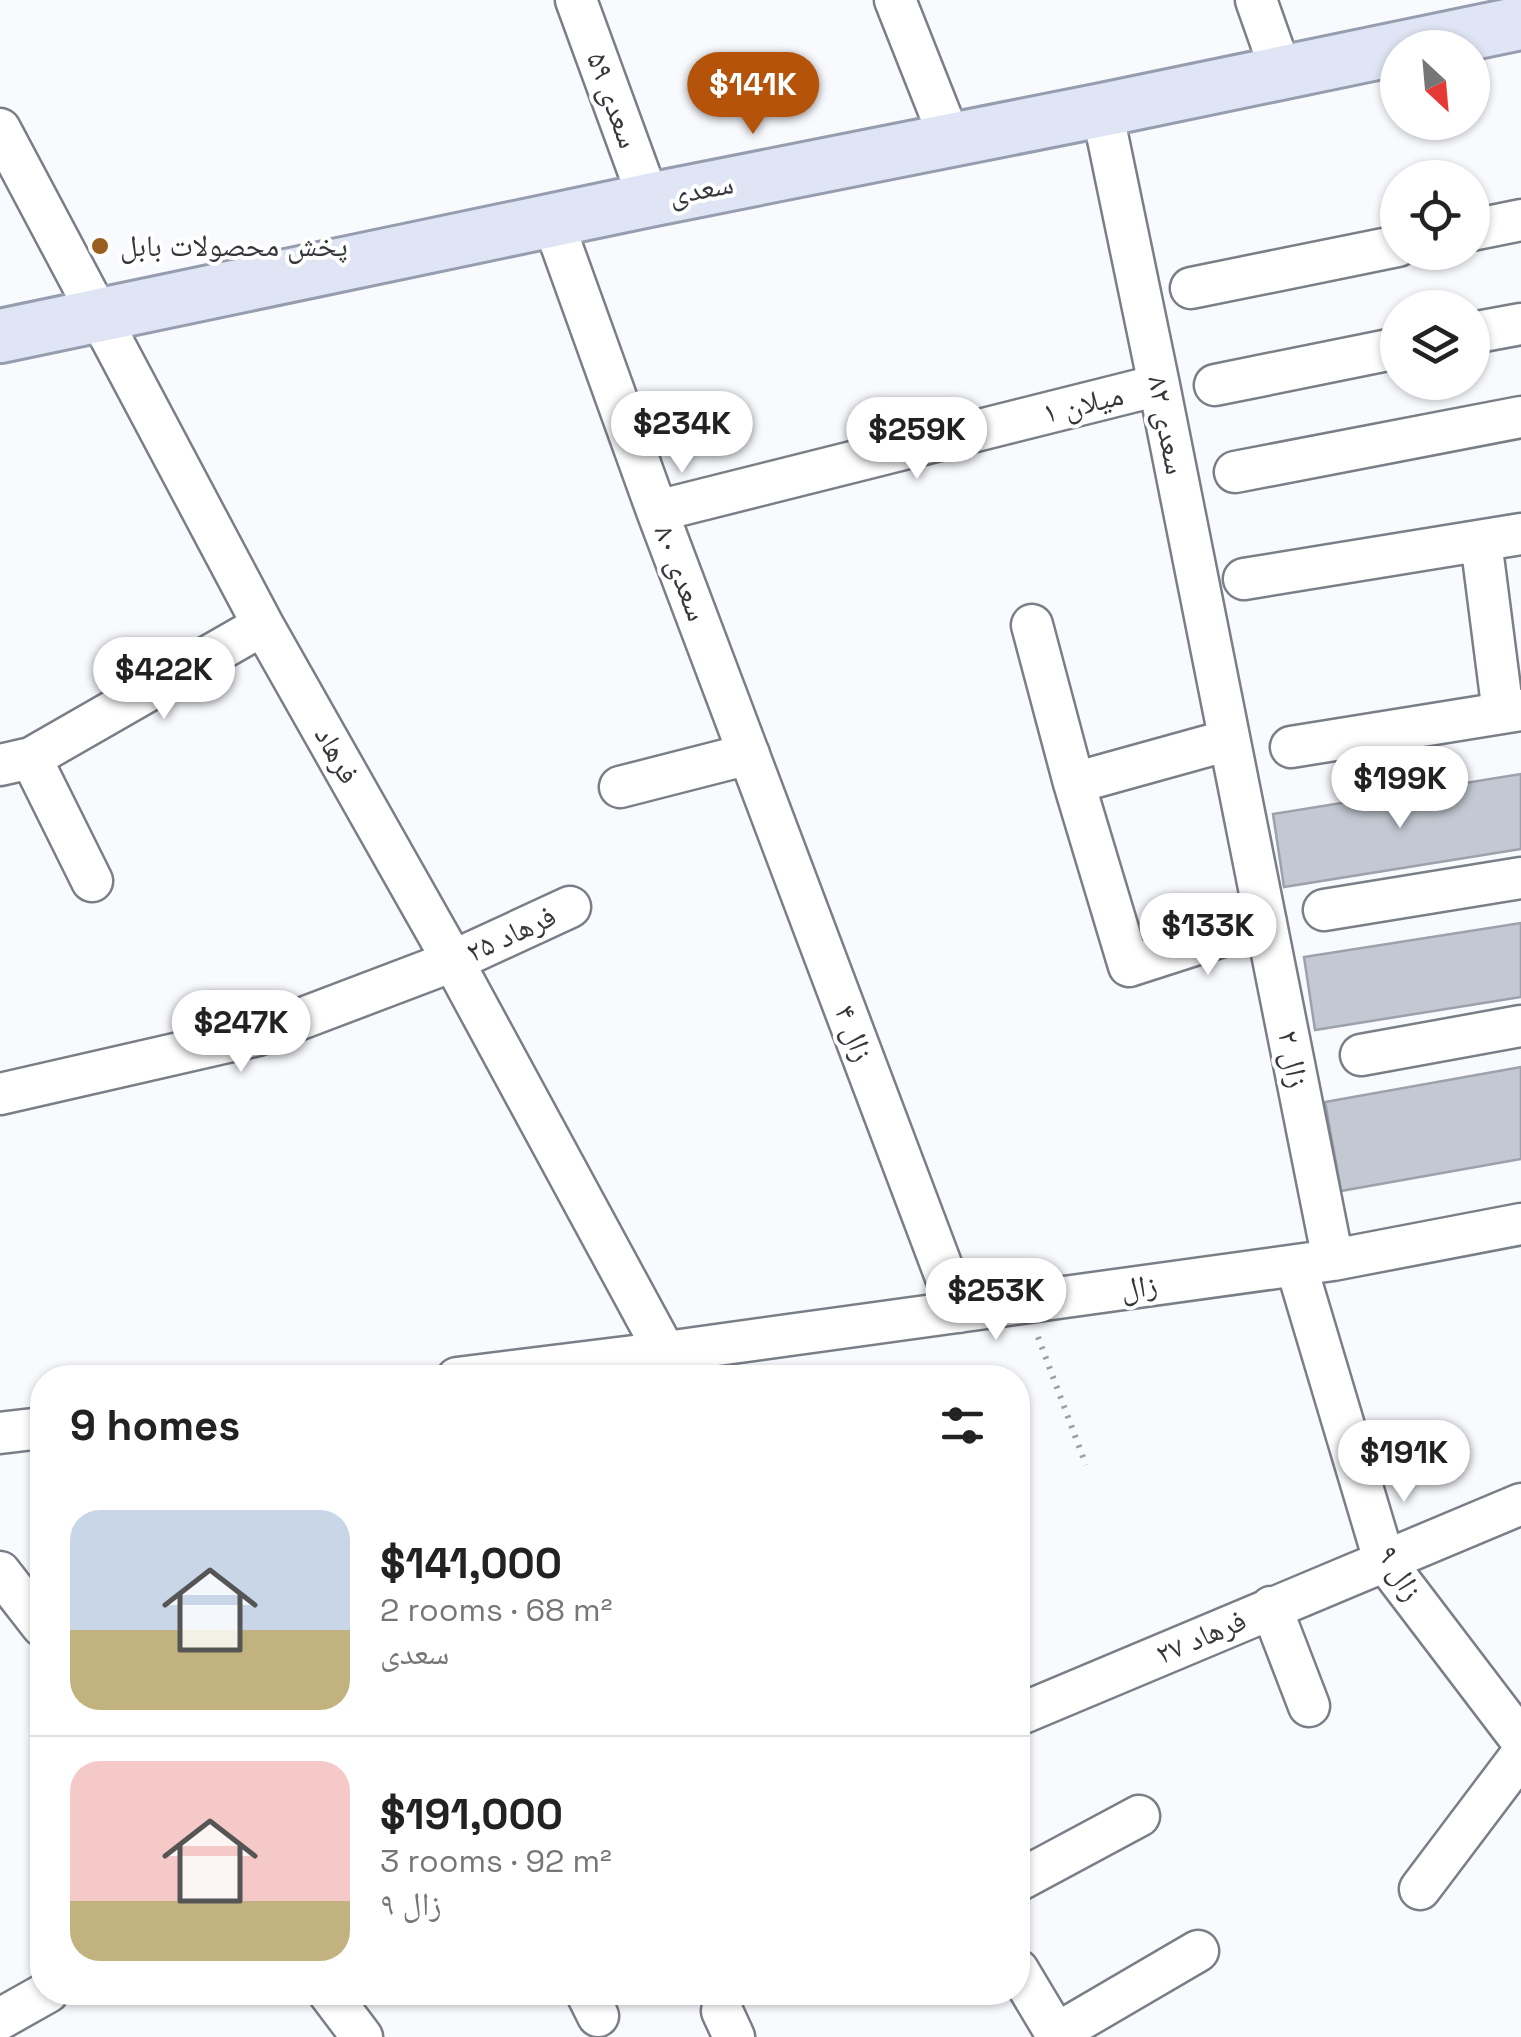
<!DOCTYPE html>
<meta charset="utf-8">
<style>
body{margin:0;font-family:"Space Grotesk","Noto Naskh Arabic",sans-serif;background:#f6f6f6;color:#222;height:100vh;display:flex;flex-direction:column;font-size:38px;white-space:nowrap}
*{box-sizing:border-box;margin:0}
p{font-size:32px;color:#767676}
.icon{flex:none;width:55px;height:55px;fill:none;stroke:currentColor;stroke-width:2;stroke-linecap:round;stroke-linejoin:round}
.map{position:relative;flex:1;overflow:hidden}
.side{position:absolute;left:30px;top:1365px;width:1000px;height:640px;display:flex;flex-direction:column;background:#fff;border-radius:40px;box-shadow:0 2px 8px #0004}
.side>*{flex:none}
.needle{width:65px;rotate:154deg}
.buttons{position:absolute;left:1380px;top:30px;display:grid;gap:20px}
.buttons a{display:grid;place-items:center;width:110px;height:110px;border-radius:50%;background:#fff;box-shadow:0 2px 8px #0004;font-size:50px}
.price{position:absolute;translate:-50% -85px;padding:0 22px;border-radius:35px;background:#fff;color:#222;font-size:32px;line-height:65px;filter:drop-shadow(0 2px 5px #0008)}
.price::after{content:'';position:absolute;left:50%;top:60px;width:30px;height:22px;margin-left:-15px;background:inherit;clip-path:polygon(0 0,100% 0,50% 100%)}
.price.selected{background:#b45309;color:#fff}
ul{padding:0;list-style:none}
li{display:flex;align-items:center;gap:30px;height:250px;padding:0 40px}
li+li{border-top:2px solid #e0e0e0}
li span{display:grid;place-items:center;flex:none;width:280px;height:200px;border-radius:30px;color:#555}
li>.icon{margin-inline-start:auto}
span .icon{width:120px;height:120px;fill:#fffc;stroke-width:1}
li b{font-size:42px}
h2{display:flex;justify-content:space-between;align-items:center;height:120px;padding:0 40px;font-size:42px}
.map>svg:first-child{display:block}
</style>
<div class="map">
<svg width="1521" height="2037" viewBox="0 0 1521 2037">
<rect width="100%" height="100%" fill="#f8fafe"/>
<!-- building -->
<path fill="#c3c8d2" stroke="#9da1ab" stroke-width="2.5" d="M 1521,774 L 1521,849 L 1284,887 L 1273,814 Z
M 1521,923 L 1521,997 L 1315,1030 L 1304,957 Z
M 1521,1067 L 1521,1159 L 1341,1191 L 1325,1102 Z"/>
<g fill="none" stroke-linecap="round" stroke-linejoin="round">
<defs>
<path id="minor" d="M 576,0 L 649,200
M 895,0 L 950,139
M 1256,0 L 1281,71
M 1102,110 L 1159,385 L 1333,1260
M 0,129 L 263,625 L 453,961 L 679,1378
M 553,222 L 657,511 L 959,1312
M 1472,230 L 1521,220
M 1191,288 L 1398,246
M 1472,333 L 1521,324
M 1215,385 L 1398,348
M 1235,472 L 1521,417
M 657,511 L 1159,385
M 1481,541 L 1503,713
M 1244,579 L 1521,534
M 1032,625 L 1074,783 L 1129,966 L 1266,922
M 1291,747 L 1521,710
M 31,758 L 92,881
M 0,765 L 31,758 L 263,625
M 1074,783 L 1229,740
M 620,787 L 749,754
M 1324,910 L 1521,878
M 1361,1055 L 1521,1026
M 0,1094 L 258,1035 L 453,961 L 570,907
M 1296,1265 L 1384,1560 L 1521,1740
M 457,1378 L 666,1352 L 1333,1260 L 1521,1224
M 0,1433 L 42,1428
M 0,1572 L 42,1626
M 1271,1607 L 1309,1706
M 1018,1715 L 1521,1504
M 1018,1881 L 1139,1816
M 1420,1889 L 1521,1755
M 1018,1970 L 1058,2037
M 328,1992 L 362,2037
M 586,1992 L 598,2016
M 722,2011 L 734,2037
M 0,2019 L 48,1992
M 1056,2034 L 1198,1951"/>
<path id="major" d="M 0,336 L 649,200 L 1102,110 L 1521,23"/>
</defs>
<!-- minor casing -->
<use href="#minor" stroke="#7a7e87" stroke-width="45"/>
<!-- major casing -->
<use href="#major" stroke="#969dae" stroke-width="58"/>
<!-- path -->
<path stroke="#9d9fa3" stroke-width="6" stroke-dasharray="2.5 8" stroke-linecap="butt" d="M 1038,1337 L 1086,1465"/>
<!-- minor -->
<use href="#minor" stroke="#fff" stroke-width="40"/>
<!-- major -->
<use href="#major" stroke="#dfe5f4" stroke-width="52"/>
</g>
<!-- markers -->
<circle fill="#9a5f1f" stroke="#fff" stroke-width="4" cx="100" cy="246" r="10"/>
<g text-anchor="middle" stroke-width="8" stroke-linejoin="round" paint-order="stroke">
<!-- street labels -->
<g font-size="30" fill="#35373b" stroke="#fff">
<text transform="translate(613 100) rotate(70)" y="10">سعدی ۵۹</text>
<text transform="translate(701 189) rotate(-11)" y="10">سعدی</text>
<text transform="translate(1083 404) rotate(-14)" y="10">میلان ۱</text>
<text transform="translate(1167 425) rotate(79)" y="10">سعدی ۸۲</text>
<text transform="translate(681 573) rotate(69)" y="10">سعدی ۸۰</text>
<text transform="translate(337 755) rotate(61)" y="10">فرهاد</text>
<text transform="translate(511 934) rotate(-25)" y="10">فرهاد ۲۵</text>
<text transform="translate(854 1033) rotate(69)" y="10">زال ۴</text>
<text transform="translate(1293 1059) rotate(79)" y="10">زال ۲</text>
<text transform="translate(1139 1287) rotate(-8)" y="10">زال</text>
<text transform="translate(1400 1573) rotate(59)" y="10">زال ۹</text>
<text transform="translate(1201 1637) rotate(-23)" y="10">فرهاد ۲۷</text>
</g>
<!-- poi labels -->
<g font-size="30" fill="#35373b" stroke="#fff" text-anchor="start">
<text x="120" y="256">پخش محصولات بابل</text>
</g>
</g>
</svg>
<div class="buttons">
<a><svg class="needle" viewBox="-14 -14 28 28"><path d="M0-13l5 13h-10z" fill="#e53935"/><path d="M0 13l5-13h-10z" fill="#767676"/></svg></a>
<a><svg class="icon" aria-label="locate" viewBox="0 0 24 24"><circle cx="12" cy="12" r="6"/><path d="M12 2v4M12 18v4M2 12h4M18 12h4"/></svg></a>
<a><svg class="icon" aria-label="layers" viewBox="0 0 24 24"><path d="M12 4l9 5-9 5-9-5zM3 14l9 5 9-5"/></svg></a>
</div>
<b class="price selected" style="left:753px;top:137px">$141K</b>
<b class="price" style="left:682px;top:476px">$234K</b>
<b class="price" style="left:917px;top:482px">$259K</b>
<b class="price" style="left:164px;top:722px">$422K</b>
<b class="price" style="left:1400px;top:831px">$199K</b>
<b class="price" style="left:1208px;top:978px">$133K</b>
<b class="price" style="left:241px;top:1075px">$247K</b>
<b class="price" style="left:996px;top:1343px">$253K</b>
<b class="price" style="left:1404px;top:1505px">$191K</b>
<section class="side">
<h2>9 homes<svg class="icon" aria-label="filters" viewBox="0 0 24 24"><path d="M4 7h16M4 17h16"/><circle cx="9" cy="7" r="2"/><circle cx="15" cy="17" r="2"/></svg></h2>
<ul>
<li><span style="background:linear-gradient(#c9d6e8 60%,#c2b280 0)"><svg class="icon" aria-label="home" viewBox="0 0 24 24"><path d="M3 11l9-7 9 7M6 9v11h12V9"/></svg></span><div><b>$141,000</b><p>2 rooms · 68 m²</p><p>سعدی</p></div></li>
<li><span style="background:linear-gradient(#f6c9c9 70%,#c2b280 0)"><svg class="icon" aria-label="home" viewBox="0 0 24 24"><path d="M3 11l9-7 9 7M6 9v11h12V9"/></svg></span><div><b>$191,000</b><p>3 rooms · 92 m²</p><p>زال ۹</p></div></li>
</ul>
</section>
</div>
